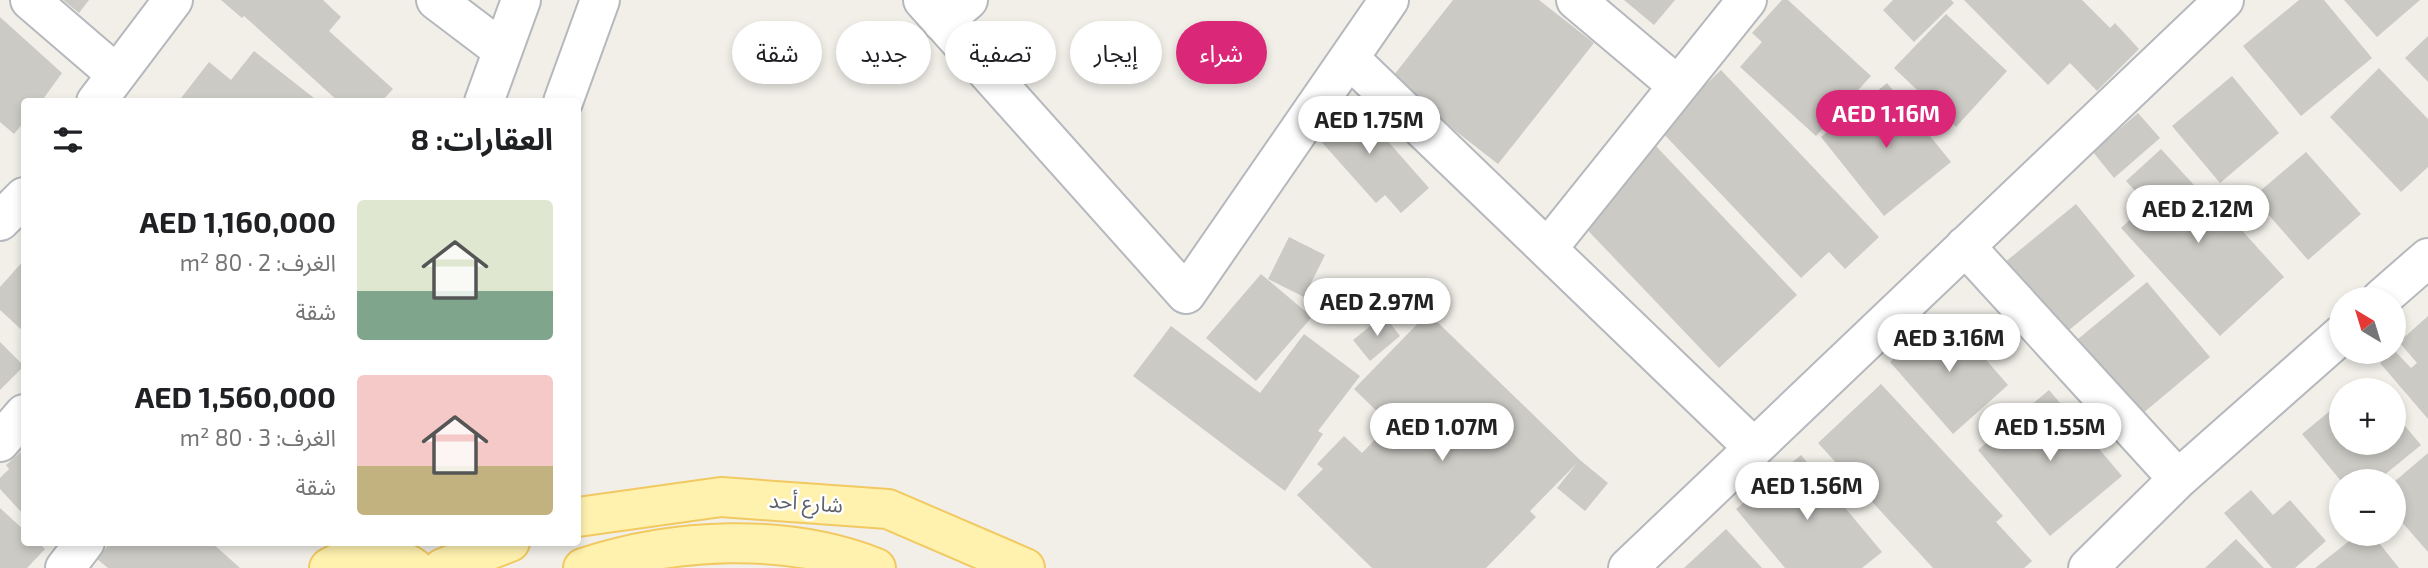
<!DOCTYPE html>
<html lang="ar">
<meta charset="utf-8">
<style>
body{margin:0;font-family:"Exo 2","Noto Sans Arabic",sans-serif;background:#f6f6f6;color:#202124;direction:rtl;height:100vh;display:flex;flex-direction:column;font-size:26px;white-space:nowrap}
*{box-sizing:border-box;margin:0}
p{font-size:23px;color:#757577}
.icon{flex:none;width:38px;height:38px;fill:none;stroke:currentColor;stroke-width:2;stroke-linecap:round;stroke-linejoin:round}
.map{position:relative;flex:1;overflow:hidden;direction:ltr}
.sheet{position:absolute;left:21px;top:98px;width:560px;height:448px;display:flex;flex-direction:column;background:#fff;border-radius:7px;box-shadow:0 4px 10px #0003;direction:rtl}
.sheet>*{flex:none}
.top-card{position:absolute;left:602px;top:21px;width:665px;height:63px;direction:rtl;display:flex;gap:14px}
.needle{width:46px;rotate:322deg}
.buttons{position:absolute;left:2329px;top:287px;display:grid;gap:14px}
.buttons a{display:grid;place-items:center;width:77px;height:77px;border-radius:50%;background:#fff;box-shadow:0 4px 10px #0003;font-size:35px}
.price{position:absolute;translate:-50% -60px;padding:0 16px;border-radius:24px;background:#fff;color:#222;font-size:23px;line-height:46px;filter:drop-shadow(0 2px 4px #0008)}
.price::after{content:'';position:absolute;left:50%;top:42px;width:21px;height:16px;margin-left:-10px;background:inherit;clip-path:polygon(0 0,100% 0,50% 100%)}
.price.current{background:#db2777;color:#fff}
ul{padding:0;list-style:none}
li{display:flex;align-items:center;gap:21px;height:175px;padding:0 28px}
li span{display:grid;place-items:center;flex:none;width:196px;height:140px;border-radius:7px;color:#555}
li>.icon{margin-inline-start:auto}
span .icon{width:84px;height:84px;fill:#fffc;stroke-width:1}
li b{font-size:30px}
h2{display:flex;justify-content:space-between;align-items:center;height:84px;padding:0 28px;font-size:30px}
.pill{padding:0 24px;border-radius:32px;background:#fff;box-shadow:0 4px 10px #0003;font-size:24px;line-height:63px}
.pill.current{background:#db2777;color:#fff}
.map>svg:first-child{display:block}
</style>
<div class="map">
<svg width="2428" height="568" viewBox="0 0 2428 568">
<rect width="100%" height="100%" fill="#f1efe8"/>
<!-- building -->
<path fill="#cccac5" d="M 63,0 L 89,0 L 79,13 Z
M 221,0 L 323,0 L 341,17 L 329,31 L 393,89 L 381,102 L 339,102 L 244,16 L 242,18 Z
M 1453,0 L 1539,0 L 1594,43 L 1498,164 L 1390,80 Z
M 1624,0 L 1675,0 L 1654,25 Z
M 1782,0 L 1788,0 L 1871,76 L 1816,136 L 1740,67 L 1762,42 L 1752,33 Z
M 1893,0 L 1951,0 L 1954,3 L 1914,42 L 1883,10 Z
M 1964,0 L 2082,0 L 2110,28 L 2115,23 L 2139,49 L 2097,91 L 2070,63 L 2048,85 Z
M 2299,0 L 2324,0 L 2372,58 L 2301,116 L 2243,46 Z
M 2344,0 L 2420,0 L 2377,37 Z
M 1946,14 L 2007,71 L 1956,127 L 1894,68 Z
M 0,17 L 62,73 L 41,102 L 24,102 L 24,122 L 14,134 L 0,122 Z
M 2428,36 L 2428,82 L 2405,58 Z
M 254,51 L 314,98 L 311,102 L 178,102 L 209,62 L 231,80 Z
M 2379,68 L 2428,119 L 2428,167 L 2401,192 L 2330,117 Z
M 1721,70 L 1879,237 L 1845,269 L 1829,252 L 1801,278 L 1659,129 Z
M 2232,76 L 2279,133 L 2220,183 L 2172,126 Z
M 1887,83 L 1951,162 L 1884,216 L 1821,137 Z
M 1348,96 L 1429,188 L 1401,213 L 1385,195 L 1376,203 L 1310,129 Z
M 2138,113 L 2160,138 L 2114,178 L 2093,152 Z
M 1655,145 L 1797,295 L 1719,368 L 1577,219 Z
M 2161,149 L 2215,208 L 2219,205 L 2284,277 L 2220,336 L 2121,228 L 2147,204 L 2126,181 Z
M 2306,152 L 2361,214 L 2308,260 L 2253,197 Z
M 2076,204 L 2135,276 L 2063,335 L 2004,263 Z
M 1289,237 L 1325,255 L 1304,297 L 1268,279 Z
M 24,260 L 24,332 L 0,310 L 0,287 Z
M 1261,274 L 1312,317 L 1256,381 L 1206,338 Z
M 2147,282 L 2210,357 L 2142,414 L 2078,339 Z
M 1428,313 L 1580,460 L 1608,483 L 1585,511 L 1557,488 L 1577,463 L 1530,511 L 1536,517 L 1486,568 L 1372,568 L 1297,495 L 1323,469 L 1317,464 L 1344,436 L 1362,453 L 1390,424 L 1354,389 Z
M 1946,314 L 2008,385 L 1953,434 L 1890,362 Z
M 1384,315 L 1400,336 L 1370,361 L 1353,340 Z
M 2428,316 L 2428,419 L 2380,363 L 2394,350 L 2411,368 L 2417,363 L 2399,342 Z
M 1171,326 L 1260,393 L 1304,334 L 1360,376 L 1318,431 L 1323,434 L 1285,491 L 1133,376 Z
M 0,342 L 24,366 L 0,390 Z
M 1881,384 L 2003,516 L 1996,522 L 2032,561 L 2024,568 L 1933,568 L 1818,443 Z
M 2049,390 L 2122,476 L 2050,536 L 1978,450 Z
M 2342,401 L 2342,443 L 2394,443 L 2394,413 L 2421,445 L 2377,481 L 2341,481 L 2302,434 Z
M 24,449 L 24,515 L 0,489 L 0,478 L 9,469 L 6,465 Z
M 2428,453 L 2428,552 L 2394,513 L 2394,482 Z
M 1801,455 L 1882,552 L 1862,568 L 1785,568 L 1736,509 Z
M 2251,490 L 2273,515 L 2290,500 L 2326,541 L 2295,568 L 2272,568 L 2224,513 Z
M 0,508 L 24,530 L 24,542 L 38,542 L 45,549 L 27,568 L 0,568 Z
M 1726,529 L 1762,568 L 1684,568 Z
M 2358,534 L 2372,534 L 2399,568 L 2315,568 Z
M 2236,539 L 2264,568 L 2205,568 Z
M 111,542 L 211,542 L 240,568 L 108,568 L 97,559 Z"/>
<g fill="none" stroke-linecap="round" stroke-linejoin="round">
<defs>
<path id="minor" d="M 30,0 L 116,74
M 436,0 L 502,50
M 923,0 L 1186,294 L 1389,0
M 1576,0 L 1678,86
M 942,22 L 968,0
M 1349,58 L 1753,447
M 96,102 L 173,0
M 484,102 L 521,0
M 563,102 L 600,0
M 0,221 L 24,197
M 1965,246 L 2178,479
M 1548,248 L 1747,0
M 2381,299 L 2428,258
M 0,442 L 24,414
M 65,568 L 85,542
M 1628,568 L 2224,0
M 2088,568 L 2178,479 L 2342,334"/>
<path id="major" d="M 578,517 L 721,497 L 888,509 L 1025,568
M 329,568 C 355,552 388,550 414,568
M 443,568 L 510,542
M 583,568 C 673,538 786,532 876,568"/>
</defs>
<!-- minor casing -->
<use href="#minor" stroke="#b5b8bc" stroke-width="42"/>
<!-- major casing -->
<use href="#major" stroke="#f2c960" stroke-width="42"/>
<!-- minor -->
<use href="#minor" stroke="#fff" stroke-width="38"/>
<!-- major -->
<use href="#major" stroke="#fff2af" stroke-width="38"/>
</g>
<g text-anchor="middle" stroke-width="5" stroke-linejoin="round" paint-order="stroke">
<!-- street labels -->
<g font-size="21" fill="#5f6368" stroke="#fff">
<text transform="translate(806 503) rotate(4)" y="7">شارع أحد</text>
</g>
</g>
</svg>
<div class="buttons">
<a><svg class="needle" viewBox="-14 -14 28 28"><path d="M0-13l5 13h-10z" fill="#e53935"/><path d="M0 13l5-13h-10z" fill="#757577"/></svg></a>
<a>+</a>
<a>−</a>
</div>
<b class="price current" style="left:1886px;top:150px">AED 1.16M</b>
<b class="price" style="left:1369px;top:156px">AED 1.75M</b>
<b class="price" style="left:2198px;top:245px">AED 2.12M</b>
<b class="price" style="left:1377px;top:338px">AED 2.97M</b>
<b class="price" style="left:1949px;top:374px">AED 3.16M</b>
<b class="price" style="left:1442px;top:463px">AED 1.07M</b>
<b class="price" style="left:2050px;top:463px">AED 1.55M</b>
<b class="price" style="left:1807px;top:522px">AED 1.56M</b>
<div class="top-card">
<a class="pill current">شراء</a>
<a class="pill">إيجار</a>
<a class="pill">تصفية</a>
<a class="pill">جديد</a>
<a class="pill">شقة</a>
</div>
<section class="sheet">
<h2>العقارات: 8<svg class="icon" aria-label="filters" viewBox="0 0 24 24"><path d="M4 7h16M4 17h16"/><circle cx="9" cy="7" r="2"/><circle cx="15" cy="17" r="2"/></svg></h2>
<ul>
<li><span style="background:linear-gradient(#dfe7d0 65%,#7fa58c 0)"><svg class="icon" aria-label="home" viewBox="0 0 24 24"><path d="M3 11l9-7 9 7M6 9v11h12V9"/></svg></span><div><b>AED 1,160,000</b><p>الغرف: 2 · 80 m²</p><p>شقة</p></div></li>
<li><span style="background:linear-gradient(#f6c9c9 65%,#c2b280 0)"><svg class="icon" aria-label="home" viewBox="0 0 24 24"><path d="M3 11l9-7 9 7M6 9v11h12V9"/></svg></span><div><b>AED 1,560,000</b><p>الغرف: 3 · 80 m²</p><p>شقة</p></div></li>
</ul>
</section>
</div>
